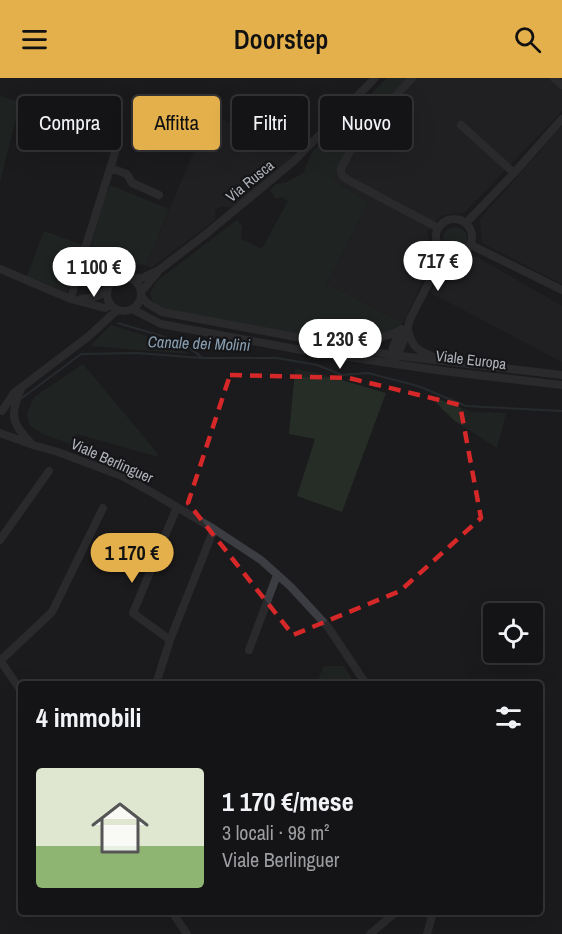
<!DOCTYPE html>
<html lang="it">
<meta charset="utf-8">
<style>
body{margin:0;font-family:"Archivo Narrow",sans-serif;background:#1d1d1f;color:#f1f3f6;height:100vh;display:flex;flex-direction:column;font-size:22px;white-space:nowrap}
*{box-sizing:border-box;margin:0}
p{font-size:20px;color:#9d9ea1}
.icon{flex:none;width:33px;height:33px;fill:none;stroke:currentColor;stroke-width:2;stroke-linecap:round;stroke-linejoin:round}
.map{position:relative;flex:1;overflow:hidden}
.sheet{position:absolute;left:18px;top:603px;width:525px;height:234px;display:flex;flex-direction:column;background:#141416;border-radius:6px;box-shadow:0 6px 24px #0002,0 0 0 2px #333335}
.sheet>*{flex:none}
.hud{position:absolute;left:18px;top:18px;width:526px;height:54px;display:flex;gap:12px}
.buttons{position:absolute;left:483px;top:525px;display:grid;gap:12px}
.buttons a{display:grid;place-items:center;width:60px;height:60px;border-radius:6px;background:#141416;box-shadow:0 6px 24px #0002,0 0 0 2px #333335;font-size:30px}
.price{position:absolute;translate:-50% -51px;padding:0 14px;border-radius:21px;background:#fff;color:#222;font-size:20px;line-height:39px;filter:drop-shadow(0 2px 3px #0008)}
.price::after{content:'';position:absolute;left:50%;top:36px;width:18px;height:14px;margin-left:-9px;background:inherit;clip-path:polygon(0 0,100% 0,50% 100%)}
.price.current{background:#e4b04c;color:#111}
ul{padding:0;list-style:none}
li{display:flex;align-items:center;gap:18px;height:150px;padding:0 18px}
li+li{border-top:2px solid #333335}
li span{display:grid;place-items:center;flex:none;width:168px;height:120px;border-radius:6px;color:#555}
li>.icon{margin-inline-start:auto}
span .icon{width:72px;height:72px;fill:#fffc;stroke-width:1}
li b{font-size:26px}
h2{display:flex;justify-content:space-between;align-items:center;height:72px;padding:0 18px;font-size:26px}
.tag{padding:0 21px;border-radius:6px;background:#141416;box-shadow:0 6px 24px #0002,0 0 0 2px #333335;font-size:21px;line-height:54px}
.tag.current{background:#e4b04c;color:#111}
header{display:flex;justify-content:space-between;align-items:center;height:78px;padding:0 18px;background:#e4b04c;color:#111;font-size:27px;font-weight:600}
.map>svg:first-child{display:block}
</style>
<header><svg class="icon" aria-label="menu" viewBox="0 0 24 24"><path d="M4 6h16M4 12h16M4 18h16"/></svg>Doorstep<svg class="icon" aria-label="search" viewBox="0 0 24 24"><circle cx="10" cy="10" r="6"/><path d="M15 15l6 6"/></svg></header>
<div class="map">
<svg width="562" height="856" viewBox="0 0 562 856">
<rect width="100%" height="100%" fill="#1b1b1d"/>
<!-- built -->
<path fill="#27272a" d="M 407,0 L 562,0 L 562,33 L 464,135 L 442,137 L 427,154 L 434,179 L 403,245 L 326,205 L 369,124 L 332,102 L 362,47 Z
M 210,35 L 295,79 L 232,130 L 222,128 L 215,131 L 215,142 L 151,190 L 146,187 Z
M 562,48 L 562,206 L 482,165 L 480,141 Z
M 475,178 L 562,228 L 562,284 L 431,215 L 447,183 Z"/>
<!-- green -->
<path fill="#252d26" d="M 387,0 L 407,0 L 362,47 L 332,102 L 369,124 L 326,205 L 403,245 L 389,253 L 372,259 L 347,261 L 330,258 L 308,258 L 163,232 L 153,224 L 150,215 L 157,203 L 237,142 L 242,148 L 241,161 L 262,171 L 288,123 L 282,119 L 276,121 L 270,112 L 276,106 L 285,105 L 303,95 L 312,74 Z
M 0,18 L 26,26 L 17,37 L 0,104 Z
M 110,107 L 169,131 L 146,187 L 135,186 L 91,167 L 103,125 Z
M443 161a12 12 0 1 1 24 0a12 12 0 1 1-24 0Z
M 44,153 L 83,167 L 67,214 L 27,198 Z
M 111,247 L 163,263 L 190,276 L 90,268 Z
M 83,286 L 159,377 L 155,378 L 77,356 L 70,366 L 43,356 L 30,348 L 27,336 L 34,319 Z
M 295,291 L 318,295 L 386,315 L 342,434 L 297,418 L 315,361 L 289,356 Z
M 430,316 L 453,327 L 473,334 L 506,335 L 497,370 L 455,343 L 442,331 Z
M 323,588 L 344,588 L 355,606 L 317,606 Z"/>
<g fill="none" stroke-linecap="round" stroke-linejoin="round">
<!-- stream -->
<path stroke="#343c42" stroke-width="2" d="M 118,245 C 142,253 183,261 201,279
M 22,320 L 81,276 L 138,275 L 201,280 L 277,280 L 317,287 L 342,297 L 368,295 L 418,308 L 466,328 L 562,333"/>
<!-- minor -->
<path stroke="#3c3d42" stroke-width="8" d="M 412,0 L 358,59 L 341,90 C 340,98 344,99 350,103 L 438,150
M 554,0 L 562,7
M 461,47 L 514,95
M 110,90 L 127,96 L 132,105 L 159,117
M436 159a18 18 0 1 1 36 0a18 18 0 1 1-36 0Z
M 466,145 L 514,95 L 562,41
M 471,167 L 562,212
M 0,191 L 71,221 L 105,230 L 110,227
M107 216a17 17 0 1 1 34 0a17 17 0 1 1-34 0Z
M 129,200 L 142,200 L 159,192 L 206,156 L 294,83 L 375,0
M 141,214 L 157,195
M 141,218 L 147,225 L 162,234 L 392,277 L 562,297
M 71,221 L 77,196 L 119,62
M 81,221 C 91,220 100,219 107,211
M 132,231 L 161,246 L 301,272 L 443,293 L 562,307
M 408,252 C 412,271 420,273 436,280
M 344,265 C 367,263 380,262 400,252
M 392,280 L 393,269 L 401,251
M 395,282 L 405,260 L 410,241 L 444,175
M 21,311 C 10,336 11,345 30,364
M 2,333 L 14,315 L 89,258 L 117,232
M 0,355 L 33,367 L 58,374 L 122,398 L 153,415 L 214,451 L 261,482 L 291,509 L 328,549 L 366,606
M 0,462 L 49,393
M 170,562 L 133,535 L 177,429
M 249,572 L 277,497
M 0,582 L 21,613
M 0,583 L 52,534 L 103,430
M 156,606 L 170,562 L 214,451
M 172,834 L 187,856
M 370,856 L 396,834
M 427,856 L 433,834"/>
</g>
<!-- marked area -->
<path d="M0 0H562V856H0ZM 230,297 L 349,300 L 460,327 L 481,440 L 400,513 L 293,557 L 188,425 Z" fill="#1b1b1d" fill-opacity=".55" fill-rule="evenodd"/>
<path fill="none" stroke="#d62828" stroke-width="4.5" stroke-dasharray="12 8" stroke-linejoin="round" d="M 230,297 L 349,300 L 460,327 L 481,440 L 400,513 L 293,557 L 188,425 Z"/>
<g text-anchor="middle" stroke-width="4.5" stroke-linejoin="round" paint-order="stroke">
<!-- street labels -->
<g font-size="15" fill="#afb3bb" stroke="#161618">
<text transform="translate(250 103) rotate(-39)" y="5">Via Rusca</text>
<text transform="translate(471 282) rotate(7)" y="5">Viale Europa</text>
<text transform="translate(112 383) rotate(24)" y="5">Viale Berlinguer</text>
</g>
<!-- water labels -->
<g font-size="16" font-style="italic" fill="#89a0b3" stroke="#161618">
<text transform="translate(199 265) rotate(2)" y="6">Canale dei Molini</text>
</g>
</g>
</svg>
<div class="buttons">
<a><svg class="icon" aria-label="locate" viewBox="0 0 24 24"><circle cx="12" cy="12" r="6"/><path d="M12 2v4M12 18v4M2 12h4M18 12h4"/></svg></a>
</div>
<b class="price" style="left:438px;top:214px">717 €</b>
<b class="price" style="left:94px;top:220px">1 100 €</b>
<b class="price" style="left:340px;top:292px">1 230 €</b>
<b class="price current" style="left:132px;top:506px">1 170 €</b>
<div class="hud">
<a class="tag">Compra</a>
<a class="tag current">Affitta</a>
<a class="tag">Filtri</a>
<a class="tag">Nuovo</a>
</div>
<section class="sheet">
<h2>4 immobili<svg class="icon" aria-label="filters" viewBox="0 0 24 24"><path d="M4 7h16M4 17h16"/><circle cx="9" cy="7" r="2"/><circle cx="15" cy="17" r="2"/></svg></h2>
<ul>
<li><span style="background:linear-gradient(#dfe7d0 65%,#8fb573 0)"><svg class="icon" aria-label="home" viewBox="0 0 24 24"><path d="M3 11l9-7 9 7M6 9v11h12V9"/></svg></span><div><b>1 170 €/mese</b><p>3 locali · 98 m²</p><p>Viale Berlinguer</p></div></li>
</ul>
</section>
</div>
